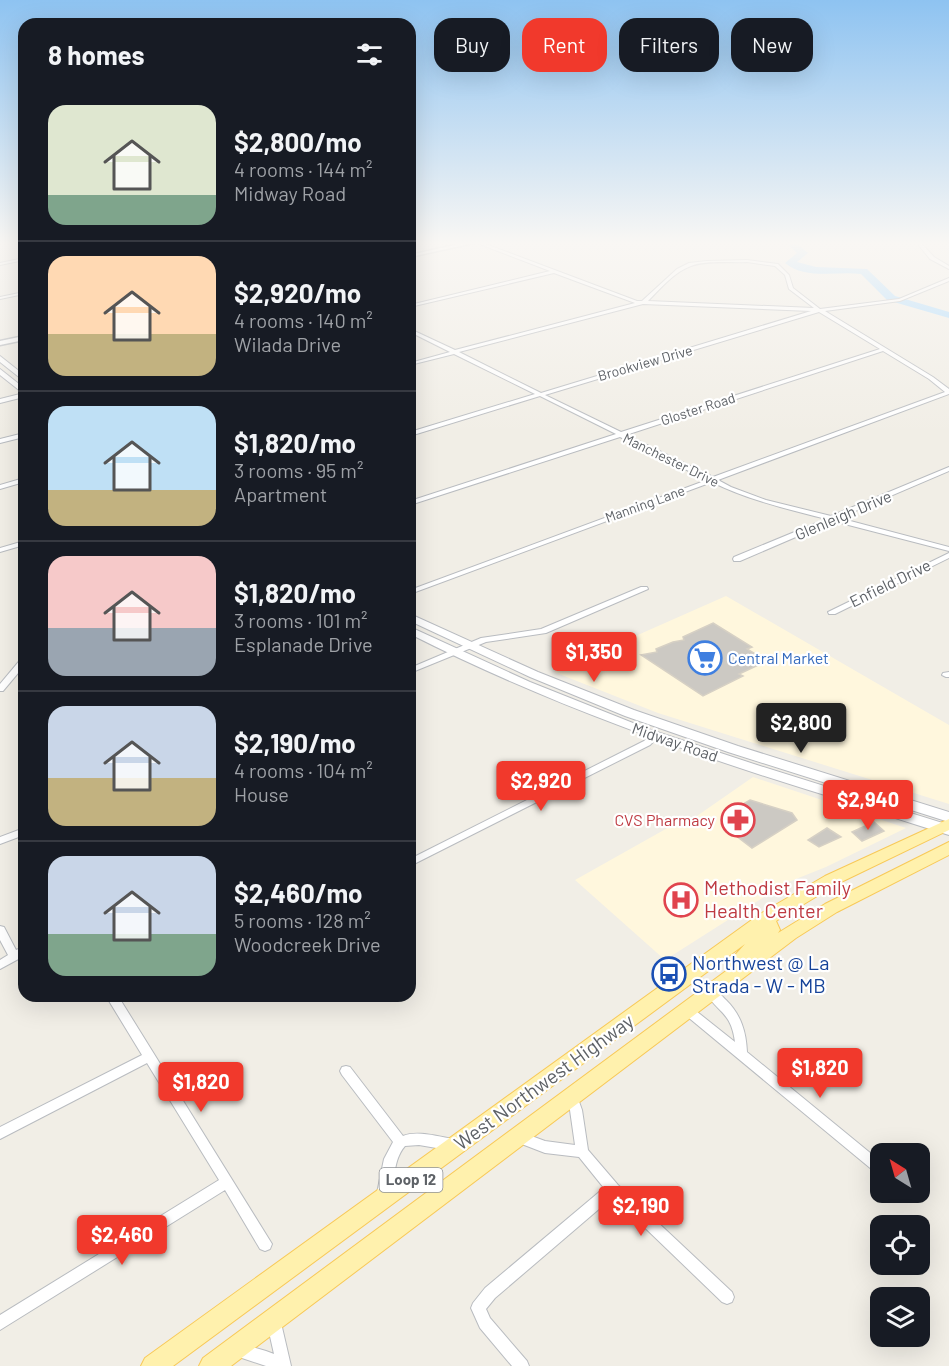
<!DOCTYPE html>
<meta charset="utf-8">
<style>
body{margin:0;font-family:Barlow,sans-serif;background:#20242c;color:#f1f3f6;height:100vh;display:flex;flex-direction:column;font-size:22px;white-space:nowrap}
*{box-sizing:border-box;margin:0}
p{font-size:20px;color:#9ea1a6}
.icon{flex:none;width:33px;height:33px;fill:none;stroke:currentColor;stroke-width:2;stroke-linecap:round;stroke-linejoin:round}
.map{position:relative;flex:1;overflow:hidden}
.drawer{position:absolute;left:18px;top:18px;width:398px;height:984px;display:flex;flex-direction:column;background:#171b24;border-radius:18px;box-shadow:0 6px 24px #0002}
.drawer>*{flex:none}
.banner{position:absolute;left:434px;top:18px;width:424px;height:54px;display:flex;gap:12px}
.needle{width:39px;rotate:323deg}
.controls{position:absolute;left:870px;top:1143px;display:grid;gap:12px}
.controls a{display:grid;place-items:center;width:60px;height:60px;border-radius:12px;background:#171b24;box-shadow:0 6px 24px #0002;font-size:30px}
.price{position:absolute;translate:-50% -51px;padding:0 14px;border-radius:6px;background:#f1392c;color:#fff;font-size:20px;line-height:39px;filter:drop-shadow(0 2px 3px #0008)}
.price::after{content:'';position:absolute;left:50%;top:36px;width:18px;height:14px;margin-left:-9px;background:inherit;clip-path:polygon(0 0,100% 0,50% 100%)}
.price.selected{background:#222;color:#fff}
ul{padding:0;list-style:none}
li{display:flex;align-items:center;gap:18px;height:150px;padding:0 30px}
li+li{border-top:2px solid #363941}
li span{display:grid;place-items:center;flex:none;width:168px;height:120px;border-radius:18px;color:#555}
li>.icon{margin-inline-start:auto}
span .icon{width:72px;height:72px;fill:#fffc;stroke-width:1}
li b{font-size:26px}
h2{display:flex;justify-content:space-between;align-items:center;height:72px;padding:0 30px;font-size:26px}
.chip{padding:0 21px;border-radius:18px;background:#171b24;box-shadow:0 6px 24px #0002;font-size:21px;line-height:54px}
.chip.selected{background:#f1392c;color:#fff}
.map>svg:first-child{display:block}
</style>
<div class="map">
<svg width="949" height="1366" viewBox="0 0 949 1366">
<rect width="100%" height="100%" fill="#f1eee6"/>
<!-- commercial -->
<path fill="#fff7dd" d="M 726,596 L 949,725 L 949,804 L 658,713 L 554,672 Z
M 753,777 L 906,828 L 826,867 L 786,883 L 665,960 L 575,880 L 687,817 L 694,818 Z"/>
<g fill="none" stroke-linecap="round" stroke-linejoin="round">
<!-- river -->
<path fill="#a8daff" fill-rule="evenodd" d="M 786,243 L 796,243 L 808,253 L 797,262 L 816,267 L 867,269 L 895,296 L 949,312 L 949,318 L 887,300 L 861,274 C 837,271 805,280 785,263 L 797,253 Z"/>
</g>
<!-- building -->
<path fill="#ccc9c3" stroke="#d6d0c4" stroke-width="1.5" d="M 713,623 L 752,647 L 747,649 L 767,661 L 739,674 L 743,676 L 703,696 L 641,655 L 657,652 L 656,649 L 673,642 L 684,640 L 683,637 Z
M 750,800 L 792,813 L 797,820 L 752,848 L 726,828 L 724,815 Z
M 874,822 L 884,831 L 862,841 L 852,832 Z
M 827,828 L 841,837 L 819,847 L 808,840 Z"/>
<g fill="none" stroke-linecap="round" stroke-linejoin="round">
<defs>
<path id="minor" d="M 477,243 L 483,243 L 637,301 L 642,301 L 677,269 L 689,263 L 707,261 L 747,260 L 778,264 L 789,275 L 793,288 L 820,309 L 899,299 L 949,278 L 949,281 L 900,301 L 825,311 L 933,377 L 949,389 L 949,394 L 718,480 L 731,487 L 766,500 L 831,516 L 949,467 L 949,471 L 839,518 L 949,547 L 949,551 L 833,521 L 740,561 L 734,561 L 733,559 L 734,557 L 826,519 C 787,509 748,500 712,482 L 410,594 L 410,590 L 707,480 L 620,437 L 410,505 L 410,501 L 616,434 L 540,396 L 410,436 L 410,432 L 535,394 L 454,354 L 410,365 L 410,363 L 450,352 L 410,332 L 410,329 L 455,350 L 635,303 L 554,273 L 410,307 L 410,305 L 550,271 ZM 747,262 L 775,266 L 785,275 L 789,289 L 814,308 L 648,301 C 660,289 674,272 691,266 C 706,260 731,263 747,262 ZM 643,304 L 811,311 L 541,393 L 459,352 ZM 819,312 L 880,349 L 621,432 L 545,395 ZM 883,351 L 929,379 L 945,392 L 713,477 L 626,435 Z
M 917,243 L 921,243 L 934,257 L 949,266 L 949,269 L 930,259 Z
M 24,258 L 24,260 L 0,265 L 0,263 Z
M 24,292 L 24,294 L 0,299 L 0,297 Z
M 24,393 L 24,397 L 0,403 L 0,399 Z
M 24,433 L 24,437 L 0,443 L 0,439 Z
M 24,478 L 24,482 L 0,489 L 0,485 Z
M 24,541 L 24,545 L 0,552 L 0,548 Z
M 949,553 L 949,558 L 835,614 L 829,614 L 828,612 Z
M 641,587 L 647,587 L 648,589 L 546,633 L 486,642 L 410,673 L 410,668 L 481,638 L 541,629 Z
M 21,659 L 24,659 L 24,666 L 3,691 L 0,691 L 0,684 Z
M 949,672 L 949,677 L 946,677 L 942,675 L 943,673 Z
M 655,733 L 659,736 L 650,745 L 410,866 L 410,859 L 644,741 L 652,734 Z
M 24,828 L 24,835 L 0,844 L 0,837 Z
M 0,926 L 4,927 L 16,950 L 24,947 L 24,956 L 0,969 L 0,960 L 8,955 L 0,940 Z
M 711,988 C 717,990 721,995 726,1000 C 741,1015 746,1031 747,1052 L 880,1161 L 880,1174 L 875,1172 L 683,1013 L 681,1010 L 683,1007 L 687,1005 L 691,1007 L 735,1042 C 731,1012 719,1014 705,992 L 707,989 Z
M 106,996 L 118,996 L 272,1244 L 270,1249 L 265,1251 L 260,1249 L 225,1190 L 0,1330 L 0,1315 L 219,1180 L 147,1063 L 0,1139 L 0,1127 L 142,1055 Z
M 346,1066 L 350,1067 L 403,1136 C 418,1130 438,1137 454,1139 L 458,1141 L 460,1145 L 458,1149 L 454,1151 L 419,1145 L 405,1146 C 392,1161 396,1181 389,1197 L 384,1199 L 379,1197 L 377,1193 L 384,1159 L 393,1142 L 342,1075 L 340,1071 L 342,1067 Z
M 572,1092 L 576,1093 L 582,1110 L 588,1150 L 618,1185 L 732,1292 L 734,1297 L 732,1302 L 727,1304 L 722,1302 L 613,1197 L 495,1298 L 486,1309 L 490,1318 L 527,1361 L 529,1366 L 512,1366 L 480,1328 L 471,1308 L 473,1303 L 485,1288 L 604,1188 L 579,1157 L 545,1153 L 514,1141 L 512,1137 L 514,1133 L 518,1131 L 545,1141 L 575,1145 L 570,1110 L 566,1097 L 568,1093 Z
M 274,1316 L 279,1318 L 281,1323 L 291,1366 L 266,1366 L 233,1355 L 231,1350 L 233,1345 L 238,1343 L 266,1351 L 274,1354 L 267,1323 L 269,1318 Z"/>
<path id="tertiary" d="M 463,243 L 474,243 L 410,257 L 410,255 Z
M 24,336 L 24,340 L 0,345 L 0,341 Z"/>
<path id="secondary" d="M 0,356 L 24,375 L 24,381 L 0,362 Z
M 0,369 L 24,388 L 24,394 L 0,375 Z
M 410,614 L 538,672 L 634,710 L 738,746 L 949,812 L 949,822 L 728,752 L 625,716 L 530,677 L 410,621 Z
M 410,627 L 530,682 L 648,729 L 757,765 L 949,825 L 949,835 C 913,824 877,812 841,800 C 693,755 548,704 410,634 Z"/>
<path id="primary" d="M 949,819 L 949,830 L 837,884 L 776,921 L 780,930 L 778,933 L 825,904 L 949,842 L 949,855 L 837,912 L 796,938 L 231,1366 L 199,1366 L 203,1358 L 726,971 L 736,954 L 745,944 L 173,1366 L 141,1366 L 145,1358 L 760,914 L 825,876 Z"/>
</defs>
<!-- minor casing -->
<use href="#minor" stroke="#b9bcc0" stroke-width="2"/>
<!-- tertiary casing -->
<use href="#tertiary" stroke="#b9bcc0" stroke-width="3"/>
<!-- secondary casing -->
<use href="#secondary" stroke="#b8bbc0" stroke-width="2"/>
<!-- primary casing -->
<use href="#primary" stroke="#f8c958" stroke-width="2"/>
<!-- minor -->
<use href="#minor" fill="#fff" fill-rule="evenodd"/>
<!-- tertiary -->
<use href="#tertiary" fill="#fff" fill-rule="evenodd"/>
<!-- secondary -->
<use href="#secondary" fill="#fff" fill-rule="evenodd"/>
<!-- primary -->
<use href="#primary" fill="#fff1ad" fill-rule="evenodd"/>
</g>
<!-- sky -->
<linearGradient id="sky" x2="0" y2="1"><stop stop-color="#8ec3f1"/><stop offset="0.56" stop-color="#f9f7f4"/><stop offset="1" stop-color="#f9f7f4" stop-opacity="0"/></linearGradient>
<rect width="949" height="434" fill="url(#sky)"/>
<!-- icons -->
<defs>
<symbol id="supermarket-ring" viewBox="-11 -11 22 22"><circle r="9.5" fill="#fff" stroke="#3f7fe0" stroke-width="1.5"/><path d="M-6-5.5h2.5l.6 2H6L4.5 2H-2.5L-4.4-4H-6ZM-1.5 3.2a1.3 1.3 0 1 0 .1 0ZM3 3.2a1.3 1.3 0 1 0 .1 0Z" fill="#3f7fe0"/></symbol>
<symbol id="pharmacy-ring" viewBox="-11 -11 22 22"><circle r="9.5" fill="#fff" stroke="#e0444e" stroke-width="1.5"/><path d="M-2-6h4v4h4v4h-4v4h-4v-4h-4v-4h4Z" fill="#e0444e"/></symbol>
<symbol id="hospital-ring" viewBox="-11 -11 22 22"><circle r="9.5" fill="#fff" stroke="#e0444e" stroke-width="1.5"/><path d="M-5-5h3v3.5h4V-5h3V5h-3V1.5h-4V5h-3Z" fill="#e0444e"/></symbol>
<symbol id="bus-ring" viewBox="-11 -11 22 22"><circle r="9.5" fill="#fff" stroke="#1a4fb4" stroke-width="1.5"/><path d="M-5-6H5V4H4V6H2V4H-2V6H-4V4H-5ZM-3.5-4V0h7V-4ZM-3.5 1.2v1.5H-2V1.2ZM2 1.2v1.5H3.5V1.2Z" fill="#1a4fb4"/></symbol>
</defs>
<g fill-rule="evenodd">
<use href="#supermarket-ring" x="686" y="639" width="38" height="38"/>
<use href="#pharmacy-ring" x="719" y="801" width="38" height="38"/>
<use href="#hospital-ring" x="662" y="881" width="38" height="38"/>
<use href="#bus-ring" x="650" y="955" width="38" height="38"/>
</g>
<g text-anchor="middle" stroke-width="4.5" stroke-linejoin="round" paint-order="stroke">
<!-- far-street labels -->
<g font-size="14" fill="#5e6267" stroke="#fff">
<text transform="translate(645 363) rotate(-16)" y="5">Brookview Drive</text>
<text transform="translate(698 409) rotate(-18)" y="5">Gloster Road</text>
<text transform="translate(671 460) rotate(26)" y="5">Manchester Drive</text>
<text transform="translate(645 504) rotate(-20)" y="5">Manning Lane</text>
</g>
<!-- shield labels -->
<rect fill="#fff" stroke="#8e9195" stroke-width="1.5" x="379.5" y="1168" width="63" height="24" rx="4.5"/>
<g font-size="15" font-weight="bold" fill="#5e6267">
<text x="411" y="1185">Loop 12</text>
</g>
<!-- street labels -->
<g font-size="16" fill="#5e6267" stroke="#fff">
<text transform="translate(843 515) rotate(-23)" y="6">Glenleigh Drive</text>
<text transform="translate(890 583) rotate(-26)" y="6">Enfield Drive</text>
<text transform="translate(675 742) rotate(19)" y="6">Midway Road</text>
</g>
<!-- shop labels -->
<g font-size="16" fill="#366cbe" stroke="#fff" text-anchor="start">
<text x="728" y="664">Central Market</text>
</g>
<!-- health labels -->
<g font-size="16" fill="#be3a42" stroke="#fff" text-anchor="end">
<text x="715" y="826">CVS Pharmacy</text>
</g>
<!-- near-health labels -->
<g font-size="20" fill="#be3a42" stroke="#fff" text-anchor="start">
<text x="704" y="895">Methodist Family<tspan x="704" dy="23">Health Center</tspan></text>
</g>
<!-- near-transit labels -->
<g font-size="20" fill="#164399" stroke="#fff" text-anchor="start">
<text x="692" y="970">Northwest @ La<tspan x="692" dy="23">Strada - W - MB</tspan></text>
</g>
<!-- near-street labels -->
<g font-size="20" fill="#5e6267" stroke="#fff">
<text transform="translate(544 1082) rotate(-36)" y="7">West Northwest Highway</text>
</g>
</g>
</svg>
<div class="controls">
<a><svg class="needle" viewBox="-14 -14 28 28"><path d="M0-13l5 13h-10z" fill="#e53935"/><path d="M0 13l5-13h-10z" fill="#9ea1a6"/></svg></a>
<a><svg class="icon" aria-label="locate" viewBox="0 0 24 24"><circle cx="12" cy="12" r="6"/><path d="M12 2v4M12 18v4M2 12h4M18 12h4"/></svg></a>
<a><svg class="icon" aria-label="layers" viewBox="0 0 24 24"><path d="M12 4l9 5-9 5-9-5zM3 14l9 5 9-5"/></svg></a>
</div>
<b class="price" style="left:594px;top:683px">$1,350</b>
<b class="price selected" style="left:801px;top:754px">$2,800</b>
<b class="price" style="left:541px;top:812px">$2,920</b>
<b class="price" style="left:868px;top:831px">$2,940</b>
<b class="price" style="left:820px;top:1099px">$1,820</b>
<b class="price" style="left:201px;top:1113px">$1,820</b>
<b class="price" style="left:641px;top:1237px">$2,190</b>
<b class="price" style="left:122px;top:1266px">$2,460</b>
<div class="banner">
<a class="chip">Buy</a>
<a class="chip selected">Rent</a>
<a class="chip">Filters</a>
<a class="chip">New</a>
</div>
<section class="drawer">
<h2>8 homes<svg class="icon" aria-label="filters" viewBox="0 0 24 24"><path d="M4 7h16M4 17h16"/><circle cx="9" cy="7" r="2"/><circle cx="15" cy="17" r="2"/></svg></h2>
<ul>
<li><span style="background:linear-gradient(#dfe7d0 75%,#7fa58c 0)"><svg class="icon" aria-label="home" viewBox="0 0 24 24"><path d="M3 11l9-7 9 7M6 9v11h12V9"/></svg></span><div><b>$2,800/mo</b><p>4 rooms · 144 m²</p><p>Midway Road</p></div></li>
<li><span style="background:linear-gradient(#ffd9b3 65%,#c2b280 0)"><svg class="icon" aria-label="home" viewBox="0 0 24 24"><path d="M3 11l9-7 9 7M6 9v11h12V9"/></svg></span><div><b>$2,920/mo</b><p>4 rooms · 140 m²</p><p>Wilada Drive</p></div></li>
<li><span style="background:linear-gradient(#bfe0f5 70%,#c2b280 0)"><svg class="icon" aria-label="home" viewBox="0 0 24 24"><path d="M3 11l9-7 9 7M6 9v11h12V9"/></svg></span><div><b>$1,820/mo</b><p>3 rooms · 95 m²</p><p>Apartment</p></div></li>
<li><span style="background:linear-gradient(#f6c9c9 60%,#9aa5b1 0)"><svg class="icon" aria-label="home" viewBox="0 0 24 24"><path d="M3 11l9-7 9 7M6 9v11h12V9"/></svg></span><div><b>$1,820/mo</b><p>3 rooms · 101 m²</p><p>Esplanade Drive</p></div></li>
<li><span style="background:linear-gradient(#c9d6e8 60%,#c2b280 0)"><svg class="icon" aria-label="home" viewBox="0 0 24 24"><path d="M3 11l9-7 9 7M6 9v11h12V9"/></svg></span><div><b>$2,190/mo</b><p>4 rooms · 104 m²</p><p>House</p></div></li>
<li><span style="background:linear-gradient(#c9d6e8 65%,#7fa58c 0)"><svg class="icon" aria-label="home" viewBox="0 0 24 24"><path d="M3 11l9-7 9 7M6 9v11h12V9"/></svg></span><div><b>$2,460/mo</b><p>5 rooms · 128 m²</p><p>Woodcreek Drive</p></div></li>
</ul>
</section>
</div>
